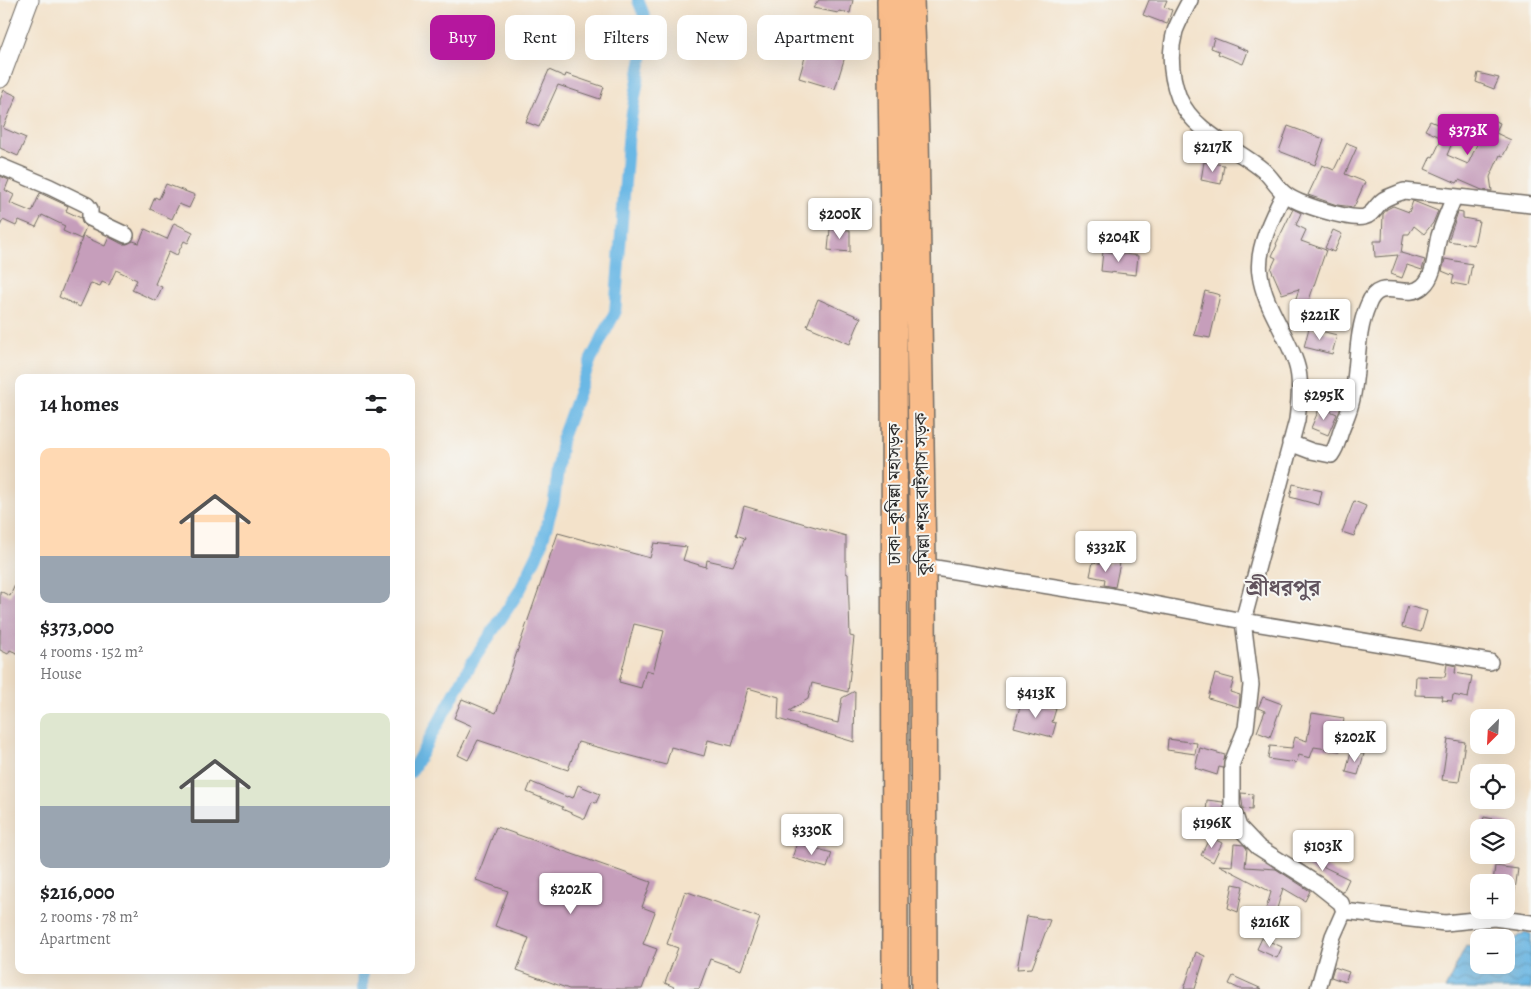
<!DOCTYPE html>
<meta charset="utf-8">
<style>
body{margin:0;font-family:Alegreya,"Noto Serif Bengali",serif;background:#f6f6f6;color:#202124;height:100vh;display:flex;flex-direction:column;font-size:19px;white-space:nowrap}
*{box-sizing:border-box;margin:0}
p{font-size:16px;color:#757577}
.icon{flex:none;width:28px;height:28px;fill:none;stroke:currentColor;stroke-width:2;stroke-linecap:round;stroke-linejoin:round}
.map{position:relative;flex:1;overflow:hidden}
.sheet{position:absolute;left:15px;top:374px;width:400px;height:600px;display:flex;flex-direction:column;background:#fff;border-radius:10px;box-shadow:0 5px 20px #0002}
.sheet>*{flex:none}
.guide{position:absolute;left:430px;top:15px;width:475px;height:45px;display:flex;gap:10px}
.needle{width:32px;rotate:204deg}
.tools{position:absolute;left:1470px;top:709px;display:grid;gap:10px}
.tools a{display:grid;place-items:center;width:45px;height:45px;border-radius:10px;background:#fff;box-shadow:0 5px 20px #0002;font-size:25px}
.price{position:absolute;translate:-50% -42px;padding:0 11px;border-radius:5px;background:#fff;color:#222;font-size:16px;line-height:32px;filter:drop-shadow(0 1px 2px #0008)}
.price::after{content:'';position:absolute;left:50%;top:30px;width:15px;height:11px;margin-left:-8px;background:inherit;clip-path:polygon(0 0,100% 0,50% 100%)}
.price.selected{background:#b5179e;color:#fff}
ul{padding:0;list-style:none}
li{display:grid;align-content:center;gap:10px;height:265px;padding:0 25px}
li span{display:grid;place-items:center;height:155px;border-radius:10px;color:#555}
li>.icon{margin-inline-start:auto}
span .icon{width:90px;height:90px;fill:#fffc;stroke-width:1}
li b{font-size:21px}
h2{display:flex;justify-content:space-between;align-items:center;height:60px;padding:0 25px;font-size:21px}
.pill{padding:0 18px;border-radius:10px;background:#fff;box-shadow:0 5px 20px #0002;font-size:18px;line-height:45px}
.pill.selected{background:#b5179e;color:#fff}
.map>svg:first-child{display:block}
</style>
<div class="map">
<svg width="1531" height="989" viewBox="0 0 1531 989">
<defs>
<pattern id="water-waves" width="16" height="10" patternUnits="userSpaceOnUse" patternTransform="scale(1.25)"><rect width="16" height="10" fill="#6bb8e5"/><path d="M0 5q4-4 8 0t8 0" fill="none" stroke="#5896ba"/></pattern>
</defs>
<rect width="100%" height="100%" fill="#f6f6f2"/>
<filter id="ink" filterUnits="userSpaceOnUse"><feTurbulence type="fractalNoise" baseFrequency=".02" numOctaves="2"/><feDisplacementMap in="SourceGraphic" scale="10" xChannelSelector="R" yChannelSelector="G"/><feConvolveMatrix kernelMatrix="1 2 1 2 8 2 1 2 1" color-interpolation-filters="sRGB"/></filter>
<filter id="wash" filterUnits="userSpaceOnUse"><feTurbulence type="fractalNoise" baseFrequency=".0096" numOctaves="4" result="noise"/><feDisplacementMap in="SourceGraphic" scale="20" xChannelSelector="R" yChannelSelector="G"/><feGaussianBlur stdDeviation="1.12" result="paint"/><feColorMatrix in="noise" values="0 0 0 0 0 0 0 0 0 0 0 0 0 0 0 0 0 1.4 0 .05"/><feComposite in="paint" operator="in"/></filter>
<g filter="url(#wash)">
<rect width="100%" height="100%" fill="#f3e2ca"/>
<!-- water -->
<path fill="url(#water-waves)" stroke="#4b7288" d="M 1525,932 L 1531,934 L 1531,989 L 1445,989 L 1466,946 L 1476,948 L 1479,945 L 1479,965 L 1506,965 L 1506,939 L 1515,939 Z"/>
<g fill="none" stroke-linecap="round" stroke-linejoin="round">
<!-- canal -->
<path stroke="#6bb8e5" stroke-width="12" d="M 411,772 L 471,664 L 520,590 L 540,549 L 554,501 L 562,438 L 591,359 L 615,313 L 629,130 L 641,63 L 649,28 L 638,0
M 362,989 L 363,970"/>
</g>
<g id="blocks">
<!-- building -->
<path fill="#c69ebb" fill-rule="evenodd" d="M 819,0 L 853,0 L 850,13 L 839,11 L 838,13 L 813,8 Z
M 1149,0 L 1167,0 L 1164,7 L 1172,10 L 1167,24 L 1143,15 Z
M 814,26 L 851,37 L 835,89 L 799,78 Z
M 1214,38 L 1248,51 L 1243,64 L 1218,54 L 1219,51 L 1211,48 Z
M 549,70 L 565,77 L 566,74 L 604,87 L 600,99 L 558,85 L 539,127 L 526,122 Z
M 1478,73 L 1499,78 L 1494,89 L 1476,82 Z
M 4,90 L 17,96 L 3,128 L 26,138 L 18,156 L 0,148 L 0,100 Z
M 1489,118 L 1500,123 L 1496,133 L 1511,140 L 1503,156 L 1500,155 L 1490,177 L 1492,191 L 1482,190 L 1459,180 L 1457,183 L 1425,169 L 1431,156 L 1433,157 L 1442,138 L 1425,130 L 1430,121 L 1446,128 L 1447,126 L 1457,131 L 1447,155 L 1468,164 Z
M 1288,126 L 1324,139 L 1315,165 L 1279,151 Z
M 1347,143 L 1357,147 L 1345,174 L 1365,182 L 1354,207 L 1337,205 L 1308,195 L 1322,165 L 1334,170 Z
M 1204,162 L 1224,165 L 1221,184 L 1201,180 Z
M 0,176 L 9,180 L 5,190 L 14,195 L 10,203 L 32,212 L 40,193 L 68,206 L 66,211 L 81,218 L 82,223 L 86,227 L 81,239 L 63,231 L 65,226 L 42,215 L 36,227 L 19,220 L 16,226 L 3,220 L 0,226 Z
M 166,184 L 195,195 L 189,208 L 179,204 L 172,219 L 150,209 L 155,197 L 159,199 Z
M 1413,201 L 1438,211 L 1433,223 L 1424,234 L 1414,226 L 1409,234 L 1404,234 L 1401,253 L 1425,260 L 1422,270 L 1407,265 L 1402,278 L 1391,274 L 1398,255 L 1375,257 L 1374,241 L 1382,241 L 1383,214 L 1387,209 L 1393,206 L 1409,212 Z
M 1293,209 L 1301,213 L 1296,225 L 1306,230 L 1301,241 L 1326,250 L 1305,312 L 1293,307 L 1299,289 L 1282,294 L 1271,269 L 1276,258 L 1272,256 L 1277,245 L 1276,244 Z
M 1458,212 L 1463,213 L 1463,218 L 1479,221 L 1474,245 L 1448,241 Z
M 174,223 L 193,232 L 188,243 L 184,241 L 177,255 L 169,251 L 155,284 L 162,287 L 156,301 L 132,290 L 137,280 L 116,270 L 109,285 L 102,282 L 100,286 L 91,283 L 80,307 L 59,297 L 83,236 L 105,246 L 109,237 L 122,244 L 127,244 L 133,241 L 139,243 L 145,229 L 167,239 Z
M 830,229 L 850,230 L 850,252 L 828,250 Z
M 1333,230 L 1342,234 L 1334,252 L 1325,248 Z
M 1103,251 L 1138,256 L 1136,275 L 1101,271 Z
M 1445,259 L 1472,264 L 1468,286 L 1452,283 L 1454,276 L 1442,271 Z
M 1205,291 L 1220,295 L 1210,338 L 1194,335 Z
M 818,299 L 861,318 L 850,344 L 807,326 Z
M 1309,328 L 1337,335 L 1332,354 L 1304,347 Z
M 1320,407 L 1337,414 L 1328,435 L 1311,428 Z
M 1293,484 L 1322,491 L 1319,505 L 1290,497 Z
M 1354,501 L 1366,506 L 1354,536 L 1342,532 Z
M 744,506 L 846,536 L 846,573 L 848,574 L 850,636 L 854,637 L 848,692 L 812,683 L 808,699 L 789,711 L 838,723 L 842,698 L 855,691 L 854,742 L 778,719 L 779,697 L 748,688 L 732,746 L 708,740 L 704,756 L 671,747 L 666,765 L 578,742 L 568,770 L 478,740 L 468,760 L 458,755 L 472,726 L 454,718 L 462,699 L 496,713 L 558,533 L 650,558 L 654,543 L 687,547 L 683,560 L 706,567 L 707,560 L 733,566 L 745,538 L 736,535 ZM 634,624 L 664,631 L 653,672 L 646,670 L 641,688 L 619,682 Z
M 1097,546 L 1109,548 L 1106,564 L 1094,558 Z
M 1093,562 L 1109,565 L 1110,562 L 1120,563 L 1115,587 L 1104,585 L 1105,579 L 1090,576 Z
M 19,576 L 19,654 L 10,650 L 8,654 L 0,650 L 0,591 L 10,596 Z
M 1408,606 L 1427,611 L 1421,632 L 1402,627 Z
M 1447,664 L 1456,666 L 1455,673 L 1472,676 L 1468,698 L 1453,695 L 1452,701 L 1442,700 L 1443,696 L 1415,695 L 1416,676 L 1445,677 Z
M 1215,674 L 1234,679 L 1230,692 L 1240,695 L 1239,707 L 1208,698 Z
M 1263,697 L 1282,704 L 1270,737 L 1257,732 L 1265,711 L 1258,708 Z
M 1022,700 L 1056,709 L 1052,722 L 1056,723 L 1052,737 L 1014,727 Z
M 1312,713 L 1344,718 L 1340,751 L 1314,747 L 1310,758 L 1299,755 L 1296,763 L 1268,759 L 1270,746 L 1292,748 L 1295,737 L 1307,741 Z
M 1168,739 L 1197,743 L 1195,754 L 1167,750 Z
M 1448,739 L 1465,742 L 1459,782 L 1442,780 Z
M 1200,748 L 1225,755 L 1223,768 L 1219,767 L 1217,775 L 1195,768 Z
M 1351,751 L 1364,754 L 1358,775 L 1346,772 Z
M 531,782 L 567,797 L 568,796 L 573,798 L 578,785 L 600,794 L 596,803 L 592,802 L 585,819 L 562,809 L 563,807 L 527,792 Z
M 1241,793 L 1253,794 L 1252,810 L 1243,809 Z
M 1207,800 L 1223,802 L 1226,817 L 1206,815 Z
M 1484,817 L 1512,823 L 1512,828 L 1481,828 Z
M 496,827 L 651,882 L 642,907 L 655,912 L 643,944 L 657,949 L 642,989 L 569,989 L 517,970 L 529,938 L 495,926 L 508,891 L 476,880 Z
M 1210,837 L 1222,843 L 1213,862 L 1201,855 Z
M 797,843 L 832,853 L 827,868 L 792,858 Z
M 1234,844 L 1244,845 L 1247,849 L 1245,867 L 1276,869 L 1310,891 L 1305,901 L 1283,888 L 1273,922 L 1263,919 L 1271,892 L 1219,865 L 1232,866 Z
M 1299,852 L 1316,863 L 1349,879 L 1343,892 L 1294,859 Z
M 1495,866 L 1518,869 L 1512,910 L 1506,910 L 1506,882 L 1493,882 Z
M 1233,884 L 1243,886 L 1238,912 L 1228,908 Z
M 685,891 L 760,918 L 741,970 L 710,959 L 699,989 L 673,989 L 674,987 L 665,983 L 678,948 L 667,944 Z
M 1027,916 L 1050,920 L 1032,968 L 1017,969 Z
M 1262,938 L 1282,947 L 1277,958 L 1257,949 Z
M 1196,952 L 1205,956 L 1195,989 L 1184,989 Z
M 1334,967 L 1349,972 L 1345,982 L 1331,977 Z
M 1233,976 L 1262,989 L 1240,989 L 1229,984 Z"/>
</g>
</g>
<g filter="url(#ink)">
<use href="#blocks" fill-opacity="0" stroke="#716b63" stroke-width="1"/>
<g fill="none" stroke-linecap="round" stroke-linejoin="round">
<defs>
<path id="minor" d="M 1190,0 C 1185,10 1179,20 1175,31 C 1169,53 1171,77 1179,98 C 1194,133 1237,148 1264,171 C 1272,178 1277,188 1285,194 C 1297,204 1348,220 1364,217 C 1373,215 1376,205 1383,200 C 1389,196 1397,194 1404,191 L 1531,205
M 0,166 L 50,187 L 87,205 L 90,209 L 90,218 L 126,235
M 1290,443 L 1311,451 L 1331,455 C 1337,447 1338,440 1341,431 C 1345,420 1350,410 1352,399 C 1359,368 1355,335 1368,305 C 1380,274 1405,302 1423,286 C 1436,275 1435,251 1439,236 C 1443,223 1449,210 1454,197
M 923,566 L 1112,596 L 1243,621 L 1297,420 C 1299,401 1302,381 1296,363 C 1286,332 1264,306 1260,274 C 1256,249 1273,215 1284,194
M 1344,911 L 1445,923 L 1494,918 L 1531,923
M 1318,989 L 1333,936 L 1344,911 L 1341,903 L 1317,884 L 1258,847 L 1239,827 L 1232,806 L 1232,763 L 1246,728 L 1251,685 L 1243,621 L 1490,662"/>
<path id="tertiary" d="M 0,78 L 29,0"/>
<path id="trunk" d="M 890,0 L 894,297 L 895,989
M 911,0 L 916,133 L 923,566 L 924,989"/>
</defs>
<!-- minor casing -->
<use href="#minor" stroke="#716b63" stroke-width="18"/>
<!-- tertiary casing -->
<use href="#tertiary" stroke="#716b63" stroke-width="21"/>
<!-- trunk casing -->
<use href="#trunk" stroke="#716b63" stroke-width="28"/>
<!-- minor -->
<use href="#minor" stroke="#fff" stroke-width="15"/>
<!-- tertiary -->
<use href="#tertiary" stroke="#fff" stroke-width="19"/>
<!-- trunk -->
<use href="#trunk" stroke="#f9bc8a" stroke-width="25"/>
</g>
</g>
<g text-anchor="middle" stroke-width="4" stroke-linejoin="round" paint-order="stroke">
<!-- street labels -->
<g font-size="18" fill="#2b2b2b" stroke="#f6f6f2">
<text transform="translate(894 494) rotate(-90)" y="6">ঢাকা–কুমিল্লা মহাসড়ক</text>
<text transform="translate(922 494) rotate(-91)" y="6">কুমিল্লা শহর বাইপাস সড়ক</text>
</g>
<!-- district labels -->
<g font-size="22" font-weight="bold" fill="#61535d" stroke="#f6f6f2">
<text x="1283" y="595">শ্রীধরপুর</text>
</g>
</g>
</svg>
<div class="tools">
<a><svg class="needle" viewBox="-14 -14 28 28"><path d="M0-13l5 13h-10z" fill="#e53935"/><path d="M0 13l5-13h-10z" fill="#757577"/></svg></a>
<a><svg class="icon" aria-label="locate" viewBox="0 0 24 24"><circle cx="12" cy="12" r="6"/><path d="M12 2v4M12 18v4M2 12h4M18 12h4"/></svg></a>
<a><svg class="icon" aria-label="layers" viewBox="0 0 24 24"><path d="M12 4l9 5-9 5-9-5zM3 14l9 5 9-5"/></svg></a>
<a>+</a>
<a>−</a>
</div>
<b class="price selected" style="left:1468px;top:156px">$373K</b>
<b class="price" style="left:1213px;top:173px">$217K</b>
<b class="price" style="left:840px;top:240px">$200K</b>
<b class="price" style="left:1119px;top:263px">$204K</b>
<b class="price" style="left:1320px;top:341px">$221K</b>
<b class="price" style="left:1324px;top:421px">$295K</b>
<b class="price" style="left:1106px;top:573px">$332K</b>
<b class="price" style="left:1036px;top:719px">$413K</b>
<b class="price" style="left:1355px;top:763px">$202K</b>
<b class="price" style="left:1212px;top:849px">$196K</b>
<b class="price" style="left:812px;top:856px">$330K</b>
<b class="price" style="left:1323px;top:872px">$103K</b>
<b class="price" style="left:571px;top:915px">$202K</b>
<b class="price" style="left:1270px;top:948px">$216K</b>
<div class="guide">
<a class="pill selected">Buy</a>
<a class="pill">Rent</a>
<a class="pill">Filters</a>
<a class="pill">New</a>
<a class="pill">Apartment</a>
</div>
<section class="sheet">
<h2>14 homes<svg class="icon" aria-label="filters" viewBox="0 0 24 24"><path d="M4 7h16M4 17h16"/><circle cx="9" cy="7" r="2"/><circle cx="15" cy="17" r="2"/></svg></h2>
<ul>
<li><span style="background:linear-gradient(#ffd9b3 70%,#9aa5b1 0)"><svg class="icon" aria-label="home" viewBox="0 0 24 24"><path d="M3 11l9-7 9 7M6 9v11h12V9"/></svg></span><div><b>$373,000</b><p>4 rooms · 152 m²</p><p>House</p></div></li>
<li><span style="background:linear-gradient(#dfe7d0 60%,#9aa5b1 0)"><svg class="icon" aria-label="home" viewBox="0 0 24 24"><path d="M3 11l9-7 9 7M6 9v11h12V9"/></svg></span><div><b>$216,000</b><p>2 rooms · 78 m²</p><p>Apartment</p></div></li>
</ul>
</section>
</div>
